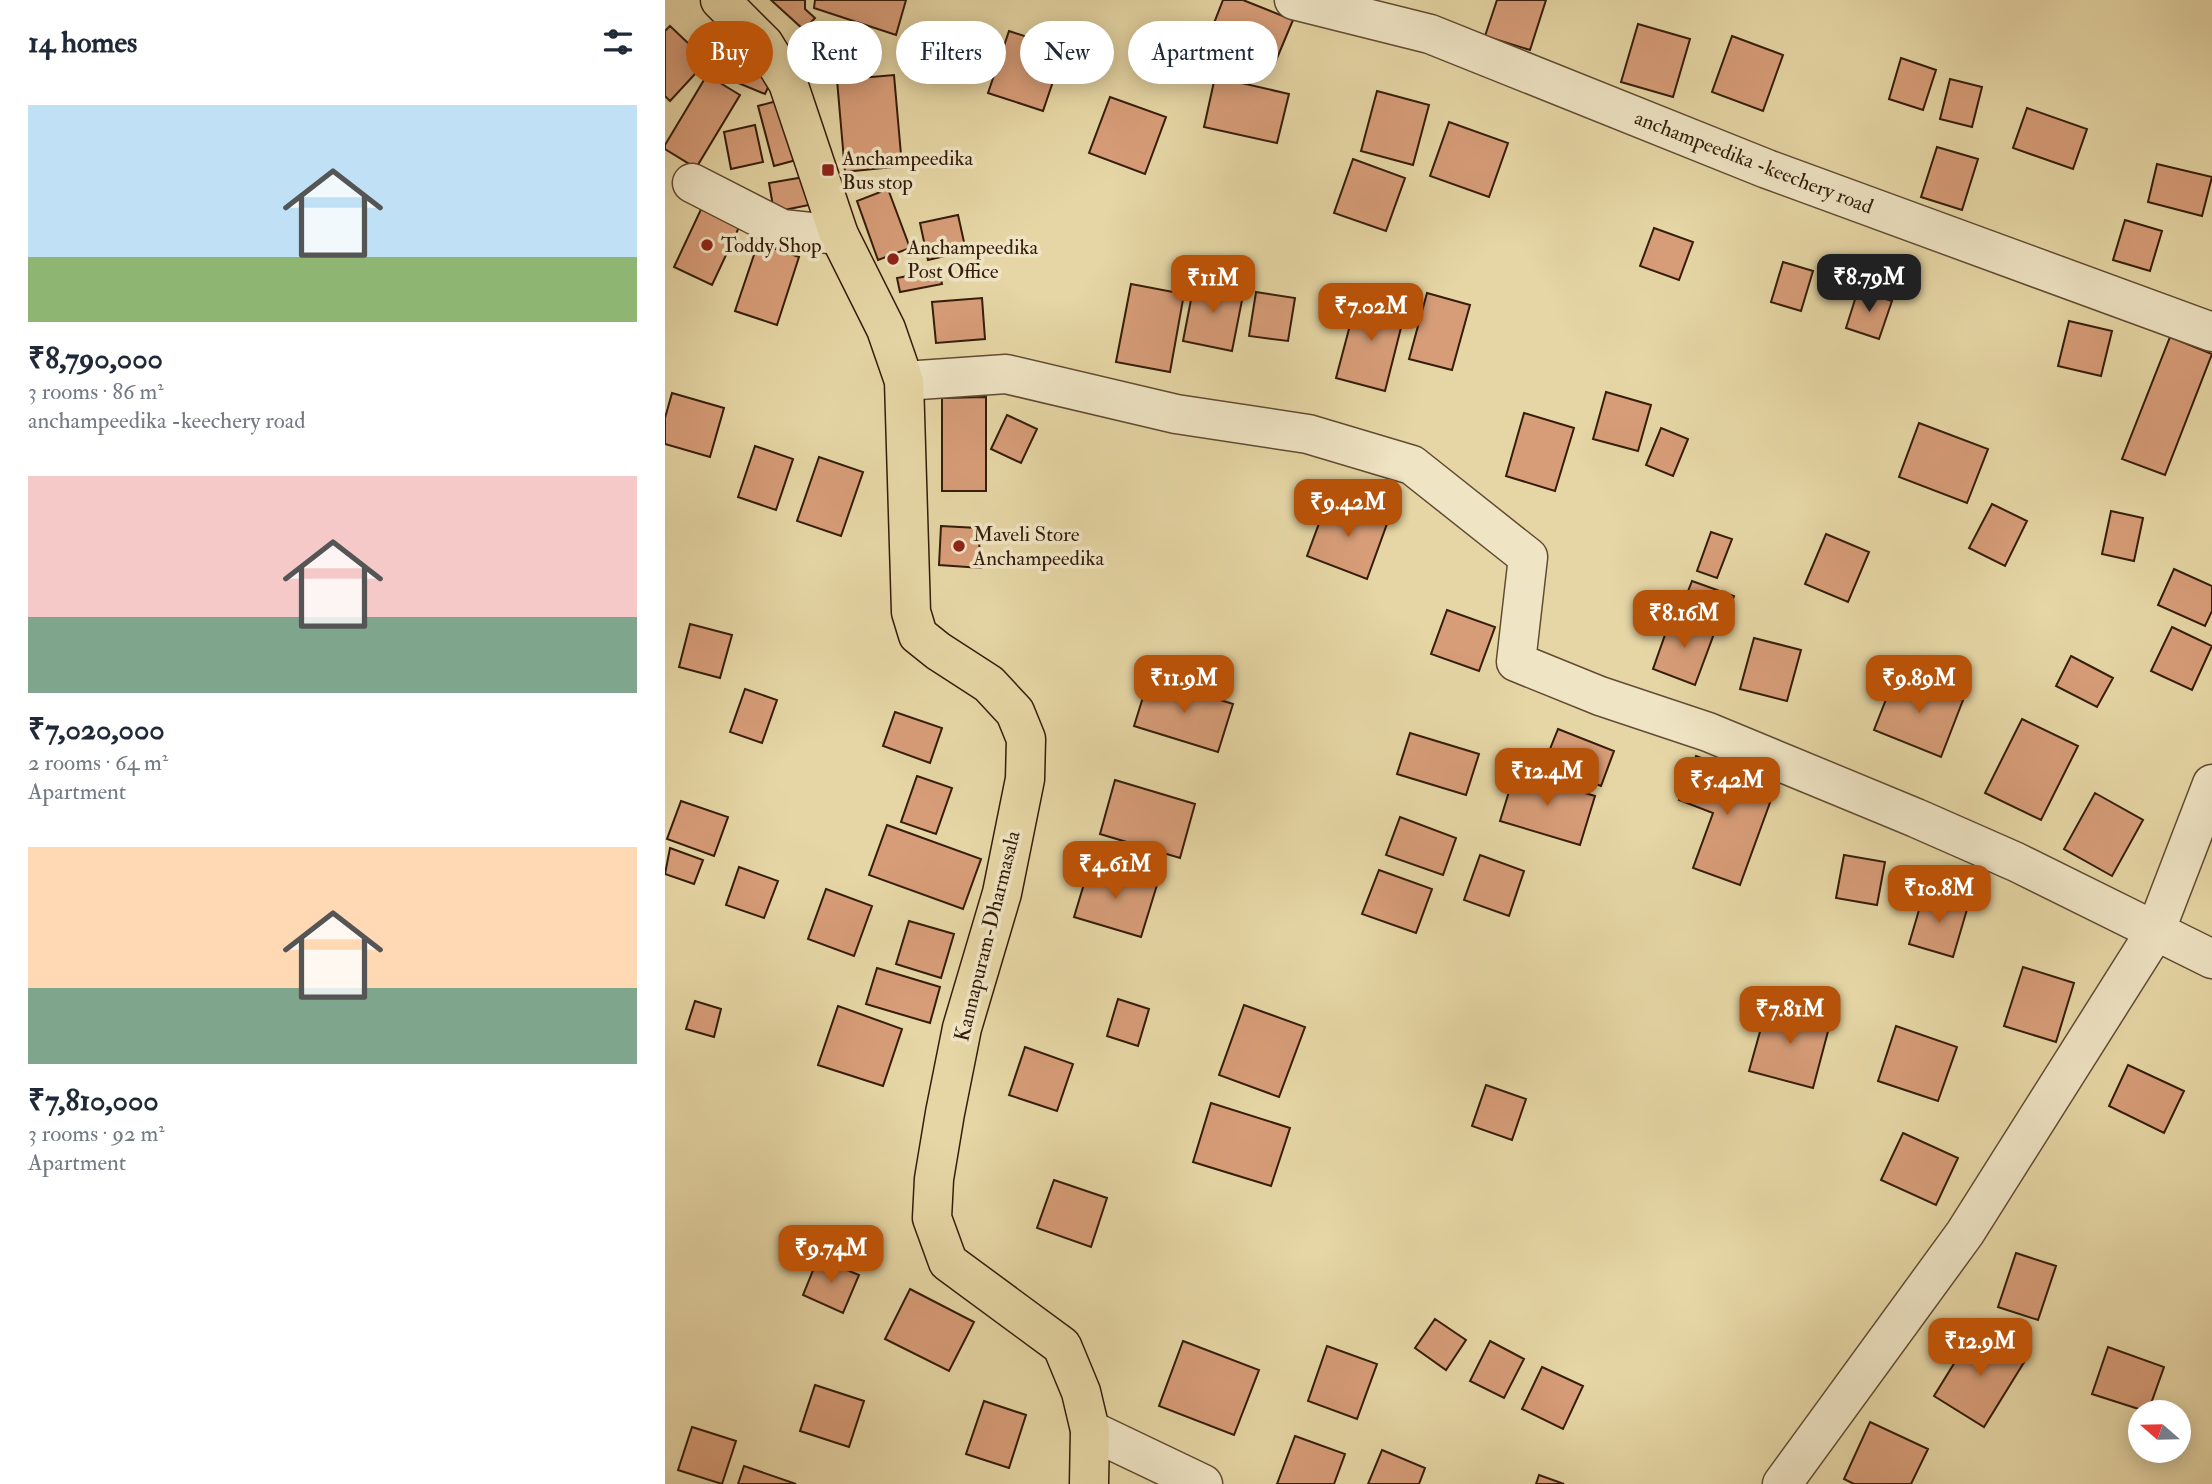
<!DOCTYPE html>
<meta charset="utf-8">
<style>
body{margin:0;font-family:"IM FELL Double Pica",serif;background:#f2f2f3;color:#1f2937;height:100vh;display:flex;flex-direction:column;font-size:26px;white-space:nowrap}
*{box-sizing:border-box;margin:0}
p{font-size:23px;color:#747a83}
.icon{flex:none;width:38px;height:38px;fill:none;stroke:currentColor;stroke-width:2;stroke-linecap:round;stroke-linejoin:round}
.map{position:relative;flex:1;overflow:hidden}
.panel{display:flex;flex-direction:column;background:#fff;width:665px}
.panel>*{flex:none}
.guide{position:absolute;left:21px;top:21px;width:665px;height:63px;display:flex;gap:14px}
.needle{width:46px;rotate:290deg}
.tools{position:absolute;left:1463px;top:1400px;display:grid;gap:14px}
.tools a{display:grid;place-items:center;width:63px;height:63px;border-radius:50%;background:#fff;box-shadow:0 4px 18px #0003;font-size:35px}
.price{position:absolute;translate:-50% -60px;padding:0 16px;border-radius:14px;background:#b45309;color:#fff;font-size:23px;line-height:46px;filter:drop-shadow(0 2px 4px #0008)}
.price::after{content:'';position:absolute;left:50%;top:42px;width:21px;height:16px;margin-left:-10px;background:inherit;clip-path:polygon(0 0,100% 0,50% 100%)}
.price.current{background:#222;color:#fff}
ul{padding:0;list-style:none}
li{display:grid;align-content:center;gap:14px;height:371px;padding:0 28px}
li span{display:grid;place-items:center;height:217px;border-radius:0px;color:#555}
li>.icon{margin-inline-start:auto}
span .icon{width:126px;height:126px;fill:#fffc;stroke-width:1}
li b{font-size:30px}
h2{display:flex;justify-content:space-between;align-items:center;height:84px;padding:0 28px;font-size:30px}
.pill{padding:0 24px;border-radius:32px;background:#fff;box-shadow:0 4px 18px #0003;font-size:24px;line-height:63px}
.pill.current{background:#b45309;color:#fff}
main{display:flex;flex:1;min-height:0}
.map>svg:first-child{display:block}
</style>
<main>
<section class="panel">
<h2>14 homes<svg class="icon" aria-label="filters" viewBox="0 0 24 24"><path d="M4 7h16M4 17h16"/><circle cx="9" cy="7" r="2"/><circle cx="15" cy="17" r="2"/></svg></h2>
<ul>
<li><span style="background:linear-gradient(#bfe0f5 70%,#8fb573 0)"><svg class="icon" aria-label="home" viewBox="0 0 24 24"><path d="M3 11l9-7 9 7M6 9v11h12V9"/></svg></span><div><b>₹8,790,000</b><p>3 rooms · 86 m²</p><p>anchampeedika -keechery road</p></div></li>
<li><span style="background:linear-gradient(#f6c9c9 65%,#7fa58c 0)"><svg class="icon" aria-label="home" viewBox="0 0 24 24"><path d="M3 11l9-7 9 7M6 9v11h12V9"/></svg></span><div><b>₹7,020,000</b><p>2 rooms · 64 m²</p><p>Apartment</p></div></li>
<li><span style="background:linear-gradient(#ffd9b3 65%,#7fa58c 0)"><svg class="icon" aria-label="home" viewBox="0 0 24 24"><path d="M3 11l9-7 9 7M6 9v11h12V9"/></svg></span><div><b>₹7,810,000</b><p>3 rooms · 92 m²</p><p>Apartment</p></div></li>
</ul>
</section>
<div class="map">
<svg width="1547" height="1484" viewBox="0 0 1547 1484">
<rect width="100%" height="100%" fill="#e6d6a5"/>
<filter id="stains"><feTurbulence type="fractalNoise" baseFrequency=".00286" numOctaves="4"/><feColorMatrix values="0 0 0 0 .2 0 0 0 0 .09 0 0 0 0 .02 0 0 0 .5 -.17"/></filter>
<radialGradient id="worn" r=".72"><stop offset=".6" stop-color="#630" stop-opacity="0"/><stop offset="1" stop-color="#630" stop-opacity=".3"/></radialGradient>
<!-- building -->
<path fill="#d79d78" stroke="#351d0b" stroke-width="2" d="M 106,0 L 140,0 L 140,9 L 150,18 L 139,30 Z
M 150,0 L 241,0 L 231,35 L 149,8 Z
M 558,0 L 578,0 L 628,20 L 610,63 L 544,36 Z
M 832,0 L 881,0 L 865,50 L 820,36 Z
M 973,24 L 1025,39 L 1008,97 L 956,82 Z
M 5,26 L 42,61 L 5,101 L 0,96 L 0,31 Z
M 344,31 L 399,49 L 378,111 L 323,93 Z
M 1067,36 L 1118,55 L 1098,111 L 1047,92 Z
M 1236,58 L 1271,70 L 1258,110 L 1224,99 Z
M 81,61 L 110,72 L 100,94 L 73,83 Z
M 42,75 L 75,95 L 31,168 L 0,149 L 0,145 Z
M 229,75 L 237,166 L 180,172 L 172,80 Z
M 550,77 L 624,94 L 612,143 L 539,127 Z
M 1285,79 L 1317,87 L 1307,127 L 1275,119 Z
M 712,91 L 764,105 L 748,165 L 696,151 Z
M 445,97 L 501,117 L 480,174 L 424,153 Z
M 119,99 L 135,159 L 109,166 L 93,106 Z
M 1362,108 L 1422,129 L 1408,169 L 1348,148 Z
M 784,122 L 843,143 L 824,197 L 765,176 Z
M 90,125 L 98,162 L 66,169 L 59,132 Z
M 1272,147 L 1313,159 L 1297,210 L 1256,197 Z
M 688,159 L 740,178 L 721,231 L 669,213 Z
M 1492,164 L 1547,177 L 1537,216 L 1483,202 Z
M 145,176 L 149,204 L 109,212 L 104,183 Z
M 223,189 L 245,248 L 213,260 L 192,201 Z
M 38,205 L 76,223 L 47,285 L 9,267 Z
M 293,215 L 301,251 L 263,260 L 255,223 Z
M 1460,220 L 1497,231 L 1485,271 L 1448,260 Z
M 989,228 L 1028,242 L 1014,280 L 975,266 Z
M 93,243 L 134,257 L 112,325 L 70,311 Z
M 1118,262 L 1148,271 L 1136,311 L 1106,302 Z
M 274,270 L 277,284 L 235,292 L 232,278 Z
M 530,279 L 579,290 L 567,351 L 518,341 Z
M 466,284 L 519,294 L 505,372 L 451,362 Z
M 1193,290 L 1227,301 L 1214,339 L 1181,328 Z
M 591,292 L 630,298 L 623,341 L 584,336 Z
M 762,293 L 805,305 L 787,370 L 744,359 Z
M 693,295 L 741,308 L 720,391 L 671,378 Z
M 317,298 L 320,339 L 271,343 L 267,302 Z
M 1404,321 L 1447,331 L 1436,376 L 1393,366 Z
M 1505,337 L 1547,354 L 1500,475 L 1457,459 Z
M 941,392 L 986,405 L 973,451 L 928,439 Z
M 7,393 L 59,408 L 45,457 L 0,444 L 0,418 Z
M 321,397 L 321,491 L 277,491 L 277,398 Z
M 859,413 L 909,428 L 890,491 L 841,476 Z
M 342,415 L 372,429 L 356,463 L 326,449 Z
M 1254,423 L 1323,449 L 1302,503 L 1234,477 Z
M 996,428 L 1023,439 L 1008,476 L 981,465 Z
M 90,446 L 128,459 L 111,510 L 73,497 Z
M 154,457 L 198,472 L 176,536 L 132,521 Z
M 663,499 L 723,521 L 702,579 L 642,556 Z
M 1327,504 L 1362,521 L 1340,566 L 1304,548 Z
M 1446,511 L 1478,518 L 1469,561 L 1437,554 Z
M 276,526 L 313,528 L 316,568 L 274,565 Z
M 1046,532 L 1067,539 L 1052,578 L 1032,571 Z
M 1161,534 L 1204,552 L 1183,602 L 1140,584 Z
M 1509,569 L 1547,586 L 1547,611 L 1540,626 L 1493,605 Z
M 1027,581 L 1069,596 L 1060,622 L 1017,607 Z
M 782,610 L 830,627 L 814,671 L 766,654 Z
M 1007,615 L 1050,631 L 1030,685 L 988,669 Z
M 25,624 L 67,635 L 55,678 L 14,667 Z
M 1507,627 L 1547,646 L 1527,690 L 1486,671 Z
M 1089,638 L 1136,650 L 1122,701 L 1075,689 Z
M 1406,656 L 1448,678 L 1432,707 L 1391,686 Z
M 1231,674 L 1298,700 L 1276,757 L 1209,730 Z
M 484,678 L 568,704 L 553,752 L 469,726 Z
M 80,689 L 112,700 L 97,743 L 65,732 Z
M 230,712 L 277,728 L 265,763 L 218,746 Z
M 1357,719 L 1413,746 L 1376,820 L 1320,793 Z
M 893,729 L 949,751 L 936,786 L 879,764 Z
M 745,733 L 814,754 L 801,795 L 732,774 Z
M 1031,756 L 1111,786 L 1075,885 L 1028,868 L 1048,813 L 1014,800 Z
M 850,772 L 930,796 L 915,845 L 835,821 Z
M 252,776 L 287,788 L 271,834 L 236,822 Z
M 450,780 L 530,804 L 515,858 L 435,834 Z
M 1430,793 L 1478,820 L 1447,876 L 1399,849 Z
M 16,801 L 63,817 L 49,856 L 2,839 Z
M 735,817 L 791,838 L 778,875 L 721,855 Z
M 222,825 L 316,859 L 298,909 L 204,875 Z
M 5,848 L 38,860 L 29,884 L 0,874 Z
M 815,855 L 859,871 L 844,916 L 799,900 Z
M 1179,855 L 1220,862 L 1212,905 L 1171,898 Z
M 425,864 L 492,885 L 476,937 L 409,917 Z
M 74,867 L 113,881 L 99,918 L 61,905 Z
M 714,870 L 767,889 L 751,933 L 697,914 Z
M 161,889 L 207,906 L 189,956 L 143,939 Z
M 1259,893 L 1303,906 L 1288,957 L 1244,944 Z
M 244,921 L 289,934 L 276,978 L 231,964 Z
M 1358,967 L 1409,983 L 1391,1042 L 1339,1026 Z
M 212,968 L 275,987 L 265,1023 L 201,1004 Z
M 453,999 L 484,1009 L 473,1046 L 442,1036 Z
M 30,1001 L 56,1009 L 49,1037 L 21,1029 Z
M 1103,1003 L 1166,1020 L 1148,1088 L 1084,1071 Z
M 579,1005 L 640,1027 L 614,1097 L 554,1075 Z
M 173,1006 L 237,1029 L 218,1086 L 153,1065 Z
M 1231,1026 L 1292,1047 L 1273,1101 L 1213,1081 Z
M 360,1047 L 408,1064 L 392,1111 L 344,1095 Z
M 1463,1065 L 1519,1091 L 1499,1133 L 1444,1106 Z
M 821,1085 L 861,1099 L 847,1140 L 807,1126 Z
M 546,1103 L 625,1128 L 606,1186 L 528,1162 Z
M 1238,1133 L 1293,1158 L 1271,1205 L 1216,1180 Z
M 389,1180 L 442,1198 L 426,1247 L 372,1228 Z
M 1351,1253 L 1391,1266 L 1373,1320 L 1333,1307 Z
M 153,1258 L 194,1275 L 178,1313 L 138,1295 Z
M 245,1289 L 309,1322 L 284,1371 L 220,1339 Z
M 770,1319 L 801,1340 L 781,1370 L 750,1348 Z
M 1311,1328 L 1361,1359 L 1319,1427 L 1269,1396 Z
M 518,1341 L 594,1370 L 569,1435 L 494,1406 Z
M 825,1341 L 859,1359 L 839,1398 L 805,1381 Z
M 662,1346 L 712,1364 L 692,1419 L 643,1401 Z
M 1443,1347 L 1499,1367 L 1483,1412 L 1427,1394 Z
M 877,1367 L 918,1386 L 898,1429 L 857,1409 Z
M 150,1385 L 199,1401 L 184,1447 L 135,1431 Z
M 319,1401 L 361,1415 L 344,1468 L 301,1454 Z
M 1205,1422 L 1263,1449 L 1246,1484 L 1189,1484 L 1179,1479 Z
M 27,1427 L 71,1441 L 57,1484 L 13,1470 Z
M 630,1436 L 680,1454 L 669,1484 L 612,1484 Z
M 717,1450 L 760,1468 L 754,1484 L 703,1484 Z
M 79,1466 L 131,1484 L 73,1484 Z
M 874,1475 L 899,1484 L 871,1484 Z"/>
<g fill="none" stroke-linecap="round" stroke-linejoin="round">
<defs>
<path id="minor" d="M 629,0 L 765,34 L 1102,169 L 1547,332
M 27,183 L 117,229 L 174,235
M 239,381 L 341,374 L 511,414 L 643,434 L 747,465 L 863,557 L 851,662 L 935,696 L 1043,732 L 1251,818 L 1351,862 L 1547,959
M 425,1430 L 538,1484
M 1117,1484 L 1300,1233 L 1490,932 L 1547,784"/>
<path id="major" d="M 55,0 L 99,44 L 123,83 L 174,235 L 221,329 L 239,381 L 246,612 L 253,635 L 273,651 L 324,684 L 350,712 L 361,739 L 360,779 L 337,893 L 297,1028 L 280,1113 L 269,1179 L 267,1218 L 283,1262 L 397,1346 L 416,1392 L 425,1430 L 424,1484"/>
</defs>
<!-- minor casing -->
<use href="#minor" stroke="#614b32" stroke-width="41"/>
<!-- major casing -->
<use href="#major" stroke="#351d0b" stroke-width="41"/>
<!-- minor -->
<use href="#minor" stroke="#efe4c4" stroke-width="38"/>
<!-- major -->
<use href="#major" stroke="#e6d6a5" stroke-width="38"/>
</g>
<!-- markers -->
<g fill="#8f2418" stroke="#efe4c4" stroke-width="2.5">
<rect x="156" y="163" width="14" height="14" rx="3.5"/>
<circle cx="42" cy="245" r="7"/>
<circle cx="228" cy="259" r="7"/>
<circle cx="294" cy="546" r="7"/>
</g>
<g text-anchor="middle" stroke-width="7" stroke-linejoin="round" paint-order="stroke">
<!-- poi labels -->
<g font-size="21" fill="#351d0b" stroke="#efe4c4" text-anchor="start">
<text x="177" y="165">Anchampeedika<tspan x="177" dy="24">Bus stop</tspan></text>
<text x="56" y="252">Toddy Shop</text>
<text x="242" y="254">Anchampeedika<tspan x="242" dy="24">Post Office</tspan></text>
<text x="308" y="541">Maveli Store<tspan x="308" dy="24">Anchampeedika</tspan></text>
</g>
<!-- street labels -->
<g font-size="21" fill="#351d0b" stroke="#efe4c4">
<text transform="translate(1089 162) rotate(21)" y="7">anchampeedika -keechery road</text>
<text transform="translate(322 936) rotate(-76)" y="7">Kannapuram-Dharmasala</text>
</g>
</g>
<rect width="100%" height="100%" filter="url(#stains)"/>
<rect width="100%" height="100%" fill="url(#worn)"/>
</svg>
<div class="tools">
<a><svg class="needle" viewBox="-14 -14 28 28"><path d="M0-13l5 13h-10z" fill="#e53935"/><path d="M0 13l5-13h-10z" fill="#747a83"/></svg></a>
</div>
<b class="price current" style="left:1204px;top:314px">₹8.79M</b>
<b class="price" style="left:548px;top:315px">₹11M</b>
<b class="price" style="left:706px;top:343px">₹7.02M</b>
<b class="price" style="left:683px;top:539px">₹9.42M</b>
<b class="price" style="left:1019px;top:650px">₹8.16M</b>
<b class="price" style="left:519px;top:715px">₹11.9M</b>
<b class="price" style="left:1254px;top:715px">₹9.89M</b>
<b class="price" style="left:882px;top:808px">₹12.4M</b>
<b class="price" style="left:1062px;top:817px">₹5.42M</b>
<b class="price" style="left:450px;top:901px">₹4.61M</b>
<b class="price" style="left:1274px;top:925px">₹10.8M</b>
<b class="price" style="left:1125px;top:1046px">₹7.81M</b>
<b class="price" style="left:166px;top:1285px">₹9.74M</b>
<b class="price" style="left:1315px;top:1378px">₹12.9M</b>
<div class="guide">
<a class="pill current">Buy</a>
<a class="pill">Rent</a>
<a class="pill">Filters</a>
<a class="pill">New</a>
<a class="pill">Apartment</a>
</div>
</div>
</main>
